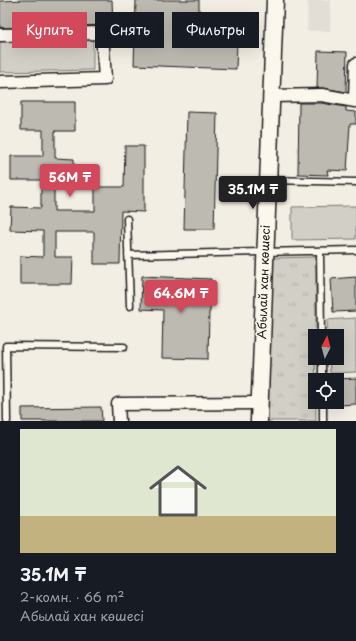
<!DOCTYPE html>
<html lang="ru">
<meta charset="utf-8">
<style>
body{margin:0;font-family:"Playpen Sans",sans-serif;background:#242831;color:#f1f3f6;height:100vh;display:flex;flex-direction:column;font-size:15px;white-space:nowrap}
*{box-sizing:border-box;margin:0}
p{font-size:13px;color:#9ea1a6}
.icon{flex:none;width:22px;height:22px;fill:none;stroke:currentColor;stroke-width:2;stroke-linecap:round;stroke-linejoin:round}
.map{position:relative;height:421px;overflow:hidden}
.panel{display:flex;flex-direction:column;background:#171b24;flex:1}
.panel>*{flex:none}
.banner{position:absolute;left:12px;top:12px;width:332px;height:36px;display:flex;gap:8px}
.needle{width:26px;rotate:6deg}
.buttons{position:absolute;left:308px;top:329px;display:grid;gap:8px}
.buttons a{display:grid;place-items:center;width:36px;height:36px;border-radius:0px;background:#171b24;box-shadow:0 4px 16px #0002;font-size:20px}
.price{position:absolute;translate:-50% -34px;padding:0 9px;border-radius:4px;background:#d1495b;color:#fff;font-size:13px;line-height:26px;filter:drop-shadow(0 1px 2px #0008)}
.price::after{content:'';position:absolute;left:50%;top:24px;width:12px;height:9px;margin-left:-6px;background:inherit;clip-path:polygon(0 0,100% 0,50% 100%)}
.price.active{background:#222;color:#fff}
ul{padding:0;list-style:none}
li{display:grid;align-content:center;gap:8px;height:212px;padding:0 20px}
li+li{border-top:1px solid #363941}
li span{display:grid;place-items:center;height:124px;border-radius:0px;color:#555}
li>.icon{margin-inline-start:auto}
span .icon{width:72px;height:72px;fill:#fffc;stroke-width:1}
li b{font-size:17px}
.pill{padding:0 14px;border-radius:0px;background:#171b24;box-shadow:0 4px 16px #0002;font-size:14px;line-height:36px}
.pill.active{background:#d1495b;color:#fff}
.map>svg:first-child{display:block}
</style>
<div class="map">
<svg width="356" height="421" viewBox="0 0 356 421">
<defs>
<pattern id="grass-tufts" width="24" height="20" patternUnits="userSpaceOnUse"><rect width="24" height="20" fill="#d2cfc6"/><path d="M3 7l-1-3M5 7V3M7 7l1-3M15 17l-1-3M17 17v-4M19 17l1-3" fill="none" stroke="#b4b1aa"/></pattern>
</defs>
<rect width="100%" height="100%" fill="#f2eee4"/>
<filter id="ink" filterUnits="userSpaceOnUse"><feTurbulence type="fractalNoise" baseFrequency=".025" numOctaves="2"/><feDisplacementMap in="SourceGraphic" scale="8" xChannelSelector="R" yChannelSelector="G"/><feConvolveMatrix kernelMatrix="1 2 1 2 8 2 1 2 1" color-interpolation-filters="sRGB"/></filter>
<g filter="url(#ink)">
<!-- built -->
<path fill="#e2ded5" d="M 308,0 L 331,0 L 330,31 L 307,31 Z"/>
<!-- grass -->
<path fill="url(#grass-tufts)" stroke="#777671" d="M 316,257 L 316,336 L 315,336 L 316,421 L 264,421 L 269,258 Z"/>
<!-- green -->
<path fill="#d2cfc6" stroke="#777671" d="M 93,39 L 93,70 L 0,72 L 0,41 Z
M 356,206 L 356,239 L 292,240 L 292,207 Z
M 356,318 L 356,372 L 330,373 L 329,358 L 337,358 L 337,336 L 328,336 L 327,320 Z"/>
<!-- building -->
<path fill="#bdbab1" stroke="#1c1c1c" d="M 24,0 L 112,0 L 113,25 L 0,28 L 0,1 Z
M 136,0 L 199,0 L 199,14 L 238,15 L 236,69 L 134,65 Z
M 318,51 L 347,52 L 346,92 L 323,88 L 317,88 Z
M 21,102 L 75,102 L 75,131 L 55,131 L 55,158 L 74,159 L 74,182 L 54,182 L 54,211 L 95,211 L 95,187 L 124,187 L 125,146 L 144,146 L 144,212 L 121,211 L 120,264 L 94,264 L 94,232 L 55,232 L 55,257 L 73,257 L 72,284 L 20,284 L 20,256 L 43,257 L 43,231 L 10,230 L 11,207 L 41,208 L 41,180 L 11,180 L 11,156 L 43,156 L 43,130 L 21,130 Z
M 299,103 L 321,103 L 346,107 L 346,111 L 356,112 L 356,124 L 350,124 L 347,171 L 327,170 L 328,175 L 298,174 Z
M 187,112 L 217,113 L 214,229 L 184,229 Z
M 142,276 L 211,279 L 210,312 L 209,312 L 208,359 L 162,358 L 163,310 L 141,309 Z
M 356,277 L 356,311 L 333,312 L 331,279 Z
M 356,378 L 356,404 L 340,405 L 339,379 Z
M 101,407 L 102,421 L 22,421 L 22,408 Z"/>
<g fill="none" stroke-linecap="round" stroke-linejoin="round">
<defs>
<path id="lane" d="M 269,180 L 356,182
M 127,219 L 130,306
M 320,251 L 321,336
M 128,255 L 356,250
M 322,358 L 322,380
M 323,402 L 323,421
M 7,421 L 6,346 L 124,347"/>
<path id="street" d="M 0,35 L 102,33 L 105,79 L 0,82
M 271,96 L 322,95 L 355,101 L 356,64
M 119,421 L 118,404 L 259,403"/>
<path id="secondary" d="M 259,421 L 275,0"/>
</defs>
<!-- lane casing -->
<use href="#lane" stroke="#1c1c1c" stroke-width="9"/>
<!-- street casing -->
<use href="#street" stroke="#1c1c1c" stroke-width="15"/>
<!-- secondary casing -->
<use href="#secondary" stroke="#1c1c1c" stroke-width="19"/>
<!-- lane -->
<use href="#lane" stroke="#fbf7ec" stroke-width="6"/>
<!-- street -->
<use href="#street" stroke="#fbf7ec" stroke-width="12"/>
<!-- secondary -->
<use href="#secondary" stroke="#fbf7ec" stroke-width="16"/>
</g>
</g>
<g text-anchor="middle" stroke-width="3" stroke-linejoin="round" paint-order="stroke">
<!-- street labels -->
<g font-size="12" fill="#1c1c1c" stroke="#fbf7ec">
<text transform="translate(264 282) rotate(-88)" y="4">Абылай хан көшесі</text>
</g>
</g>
</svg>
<div class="buttons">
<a><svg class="needle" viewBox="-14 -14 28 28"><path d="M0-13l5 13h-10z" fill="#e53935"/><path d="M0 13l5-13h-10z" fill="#9ea1a6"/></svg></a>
<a><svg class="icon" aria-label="locate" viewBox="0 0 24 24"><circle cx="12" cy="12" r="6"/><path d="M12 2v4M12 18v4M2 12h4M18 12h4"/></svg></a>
</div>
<b class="price" style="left:70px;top:198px">56M ₸</b>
<b class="price active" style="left:253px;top:210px">35.1M ₸</b>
<b class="price" style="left:181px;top:314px">64.6M ₸</b>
<div class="banner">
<a class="pill active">Купить</a>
<a class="pill">Снять</a>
<a class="pill">Фильтры</a>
</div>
</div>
<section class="panel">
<ul>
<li><span style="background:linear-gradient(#dfe7d0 70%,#c2b280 0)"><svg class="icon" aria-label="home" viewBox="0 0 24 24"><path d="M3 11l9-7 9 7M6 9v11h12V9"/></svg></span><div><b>35.1M ₸</b><p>2-комн. · 66 m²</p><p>Абылай хан көшесі</p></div></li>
</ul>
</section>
